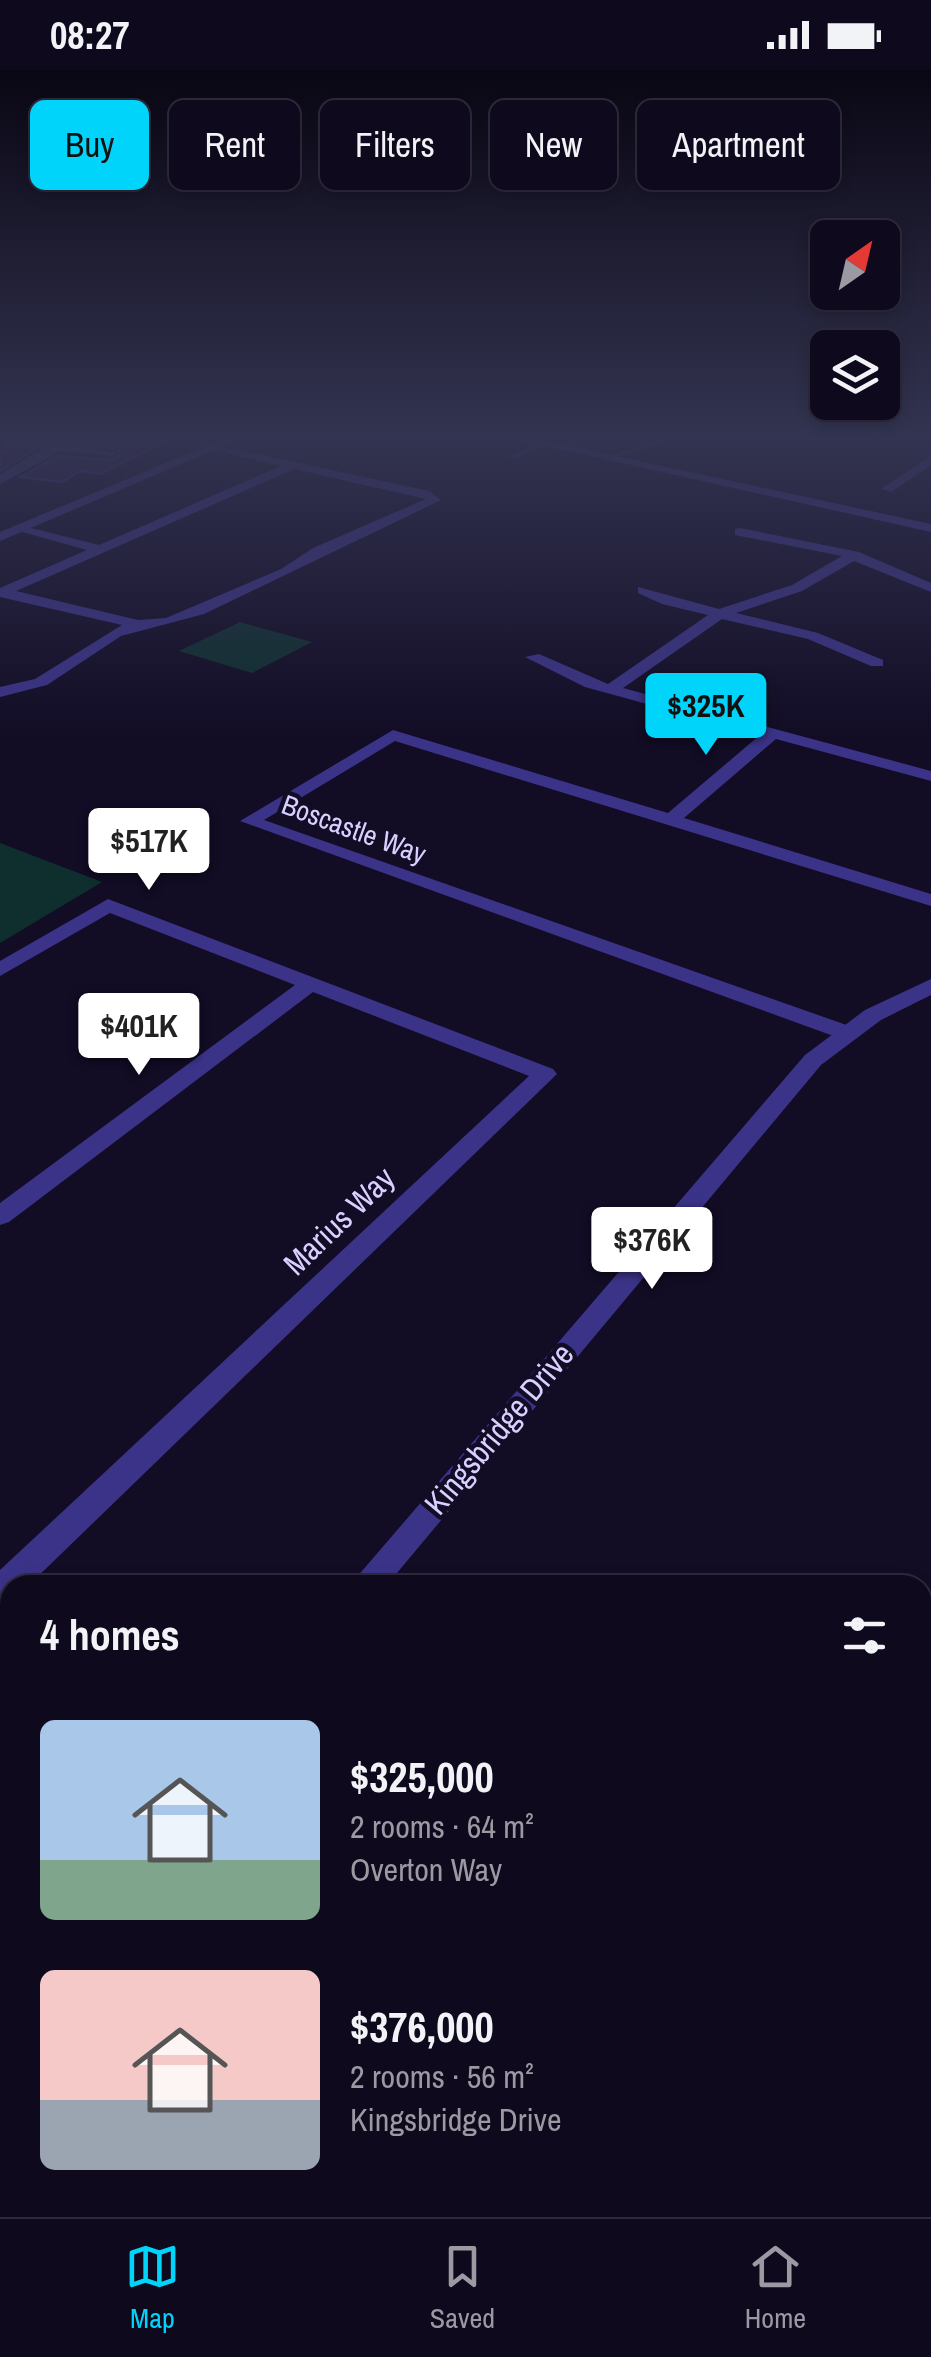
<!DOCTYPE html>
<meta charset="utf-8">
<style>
body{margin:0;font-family:"Archivo Narrow",sans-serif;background:#171225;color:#f1f3f6;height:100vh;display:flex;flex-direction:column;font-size:38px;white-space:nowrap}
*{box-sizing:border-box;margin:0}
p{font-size:32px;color:#9b9aa3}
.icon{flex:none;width:55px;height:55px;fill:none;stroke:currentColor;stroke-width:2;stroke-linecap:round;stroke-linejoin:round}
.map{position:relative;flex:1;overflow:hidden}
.drawer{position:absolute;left:0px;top:1505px;width:932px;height:642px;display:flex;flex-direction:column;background:#0e091c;border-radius:30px 30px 0 0;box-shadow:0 5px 15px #0003,0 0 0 2px #2e2a3b}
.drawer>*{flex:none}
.hud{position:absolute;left:30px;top:30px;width:872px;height:90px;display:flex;gap:20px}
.needle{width:65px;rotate:34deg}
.buttons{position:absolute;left:810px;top:150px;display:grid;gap:20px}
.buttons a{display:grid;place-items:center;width:90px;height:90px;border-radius:15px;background:#0e091c;box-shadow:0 5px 15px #0003,0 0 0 2px #2e2a3b;font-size:50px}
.price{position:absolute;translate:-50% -85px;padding:0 22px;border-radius:10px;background:#fff;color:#222;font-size:32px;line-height:65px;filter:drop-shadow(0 2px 5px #0008)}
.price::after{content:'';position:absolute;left:50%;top:60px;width:30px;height:22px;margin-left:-15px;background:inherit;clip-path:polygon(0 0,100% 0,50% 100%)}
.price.current{background:#00d4fb;color:#111}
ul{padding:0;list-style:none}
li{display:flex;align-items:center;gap:30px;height:250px;padding:0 40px}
li span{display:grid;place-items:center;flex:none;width:280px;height:200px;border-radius:15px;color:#555}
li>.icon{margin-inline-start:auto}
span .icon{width:120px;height:120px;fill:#fffc;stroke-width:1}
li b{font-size:42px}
h2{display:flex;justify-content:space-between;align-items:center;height:120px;padding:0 40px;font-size:42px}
.tag{padding:0 35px;border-radius:15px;background:#0e091c;box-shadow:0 5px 15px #0003,0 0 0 2px #2e2a3b;font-size:35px;line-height:90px}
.tag.current{background:#00d4fb;color:#111}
.status{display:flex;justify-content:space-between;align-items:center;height:70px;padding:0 50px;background:#0e091c;direction:ltr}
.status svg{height:28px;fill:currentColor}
.menu{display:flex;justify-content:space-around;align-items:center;height:140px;border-top:2px solid #2e2a3b;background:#0e091c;font-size:28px;color:#9b9aa3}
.menu a{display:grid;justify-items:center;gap:5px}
.menu .current{color:#00d4fb}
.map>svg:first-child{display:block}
</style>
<div class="status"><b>08:27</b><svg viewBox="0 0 49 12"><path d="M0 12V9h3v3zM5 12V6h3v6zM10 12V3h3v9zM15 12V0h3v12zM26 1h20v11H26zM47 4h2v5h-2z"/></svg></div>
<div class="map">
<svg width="931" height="2147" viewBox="0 0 931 2147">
<rect width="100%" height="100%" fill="#120c25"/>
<!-- green -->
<path fill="#0f2f2f" d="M 240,552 L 312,572 L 252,603 L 179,581 Z
M 0,773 L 102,812 L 0,873 Z"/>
<!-- building -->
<path fill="#231648" stroke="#3a2676" stroke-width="2.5" d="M 45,365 L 44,373 L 0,401 L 0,381 L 6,382 L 9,366 Z
M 94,365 L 177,365 L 100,404 L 80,401 L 62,412 L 21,407 L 58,386 L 111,390 L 121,384 L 118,379 L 87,374 Z"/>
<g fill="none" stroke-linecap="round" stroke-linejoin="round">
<!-- service -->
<path fill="#3b3388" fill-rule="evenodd" d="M 676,365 L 685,365 L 607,390 L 602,389 Z
M 542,372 L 544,375 L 515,388 L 510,387 Z
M 211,374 L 236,381 L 237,382 L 234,384 L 209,377 Z
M 724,2138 L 746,2138 L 743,2147 L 720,2147 Z"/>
<!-- minor -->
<path fill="#3b3388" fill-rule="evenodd" d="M 64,365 L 76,365 L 67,375 L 117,383 L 111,386 L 60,381 L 0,414 L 0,405 Z
M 234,379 L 429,421 L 441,430 L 204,544 L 121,566 L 47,615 L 0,627 L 0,617 L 35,609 L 122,555 L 0,527 L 0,518 L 87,480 L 19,461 L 19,455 L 99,475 L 281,396 L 230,384 ZM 294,399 L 426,429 L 313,478 L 281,499 L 166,548 L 138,550 L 16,521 Z
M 931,386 L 931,395 L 891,422 L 881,419 Z
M 740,458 L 859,482 L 931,513 L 931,522 L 854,491 L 802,521 L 736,543 L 818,563 L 883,590 L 883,596 L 871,596 L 808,569 L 722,549 L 623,618 L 931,701 L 931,711 L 776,669 L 684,748 L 931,824 L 931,836 L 395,671 L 264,750 L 855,958 L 858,963 L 855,968 L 839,968 L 240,751 L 393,660 L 668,743 L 760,665 L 585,617 L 525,587 L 539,584 L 608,614 L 708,545 L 662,534 L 638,523 L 638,517 L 719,539 L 792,515 L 842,486 L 735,465 L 735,459 Z
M 108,829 L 553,999 L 557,1004 L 29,1515 L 10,1515 L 10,1532 L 0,1536 L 0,1500 L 529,1006 L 313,922 L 9,1152 L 0,1155 L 0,1133 L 295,915 L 110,843 L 0,906 L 0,891 Z
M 10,1916 L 10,1966 L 0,1970 L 0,1920 Z"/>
<!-- tertiary -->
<path fill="#3b3388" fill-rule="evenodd" d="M 233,365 L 249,365 L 0,471 L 0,462 Z
M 497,365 L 519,365 L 931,454 L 931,462 Z
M 931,909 L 931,925 L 881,950 L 821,995 L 387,1515 L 350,1515 L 805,985 L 865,940 Z"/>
</g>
<!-- sky -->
<linearGradient id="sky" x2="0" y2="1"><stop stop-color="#0a0714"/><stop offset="0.55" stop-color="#333451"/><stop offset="1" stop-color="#333451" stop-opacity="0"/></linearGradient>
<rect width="931" height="666" fill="url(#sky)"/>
<g text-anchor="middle" stroke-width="9" stroke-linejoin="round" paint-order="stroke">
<!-- far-street labels -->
<g font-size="28" fill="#d8d0ff" stroke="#120c25">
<text transform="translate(354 759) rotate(20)" y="10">Boscastle Way</text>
</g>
<!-- street labels -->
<g font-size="32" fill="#d8d0ff" stroke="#120c25">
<text transform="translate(339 1151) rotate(-44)" y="11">Marius Way</text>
<text transform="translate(499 1359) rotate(-50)" y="11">Kingsbridge Drive</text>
</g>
</g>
</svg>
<div class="buttons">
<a><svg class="needle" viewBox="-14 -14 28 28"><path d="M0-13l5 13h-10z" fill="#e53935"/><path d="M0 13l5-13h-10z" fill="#9b9aa3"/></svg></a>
<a><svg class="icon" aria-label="layers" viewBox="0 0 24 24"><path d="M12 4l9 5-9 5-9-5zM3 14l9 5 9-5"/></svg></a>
</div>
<b class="price current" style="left:706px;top:688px">$325K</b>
<b class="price" style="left:149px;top:823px">$517K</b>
<b class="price" style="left:139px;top:1008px">$401K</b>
<b class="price" style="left:652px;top:1222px">$376K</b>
<div class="hud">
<a class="tag current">Buy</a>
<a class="tag">Rent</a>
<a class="tag">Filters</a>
<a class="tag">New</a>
<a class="tag">Apartment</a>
</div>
<section class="drawer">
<h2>4 homes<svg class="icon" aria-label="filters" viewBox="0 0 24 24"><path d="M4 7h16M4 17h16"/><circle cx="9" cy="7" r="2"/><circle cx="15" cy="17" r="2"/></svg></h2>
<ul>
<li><span style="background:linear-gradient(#a9c7e8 70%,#7fa58c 0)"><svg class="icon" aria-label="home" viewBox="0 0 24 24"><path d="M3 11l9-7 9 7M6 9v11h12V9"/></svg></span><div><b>$325,000</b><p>2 rooms · 64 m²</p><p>Overton Way</p></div></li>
<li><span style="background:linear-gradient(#f6c9c9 65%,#9aa5b1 0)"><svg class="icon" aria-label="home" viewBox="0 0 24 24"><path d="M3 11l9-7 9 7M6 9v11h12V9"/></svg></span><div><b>$376,000</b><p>2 rooms · 56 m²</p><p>Kingsbridge Drive</p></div></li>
</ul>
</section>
</div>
<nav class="menu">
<a class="current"><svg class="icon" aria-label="map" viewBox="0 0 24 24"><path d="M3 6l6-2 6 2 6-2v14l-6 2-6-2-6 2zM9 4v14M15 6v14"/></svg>Map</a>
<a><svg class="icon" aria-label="saved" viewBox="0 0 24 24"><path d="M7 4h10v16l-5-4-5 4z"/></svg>Saved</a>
<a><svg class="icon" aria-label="home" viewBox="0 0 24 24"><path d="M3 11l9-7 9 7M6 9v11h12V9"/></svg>Home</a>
</nav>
